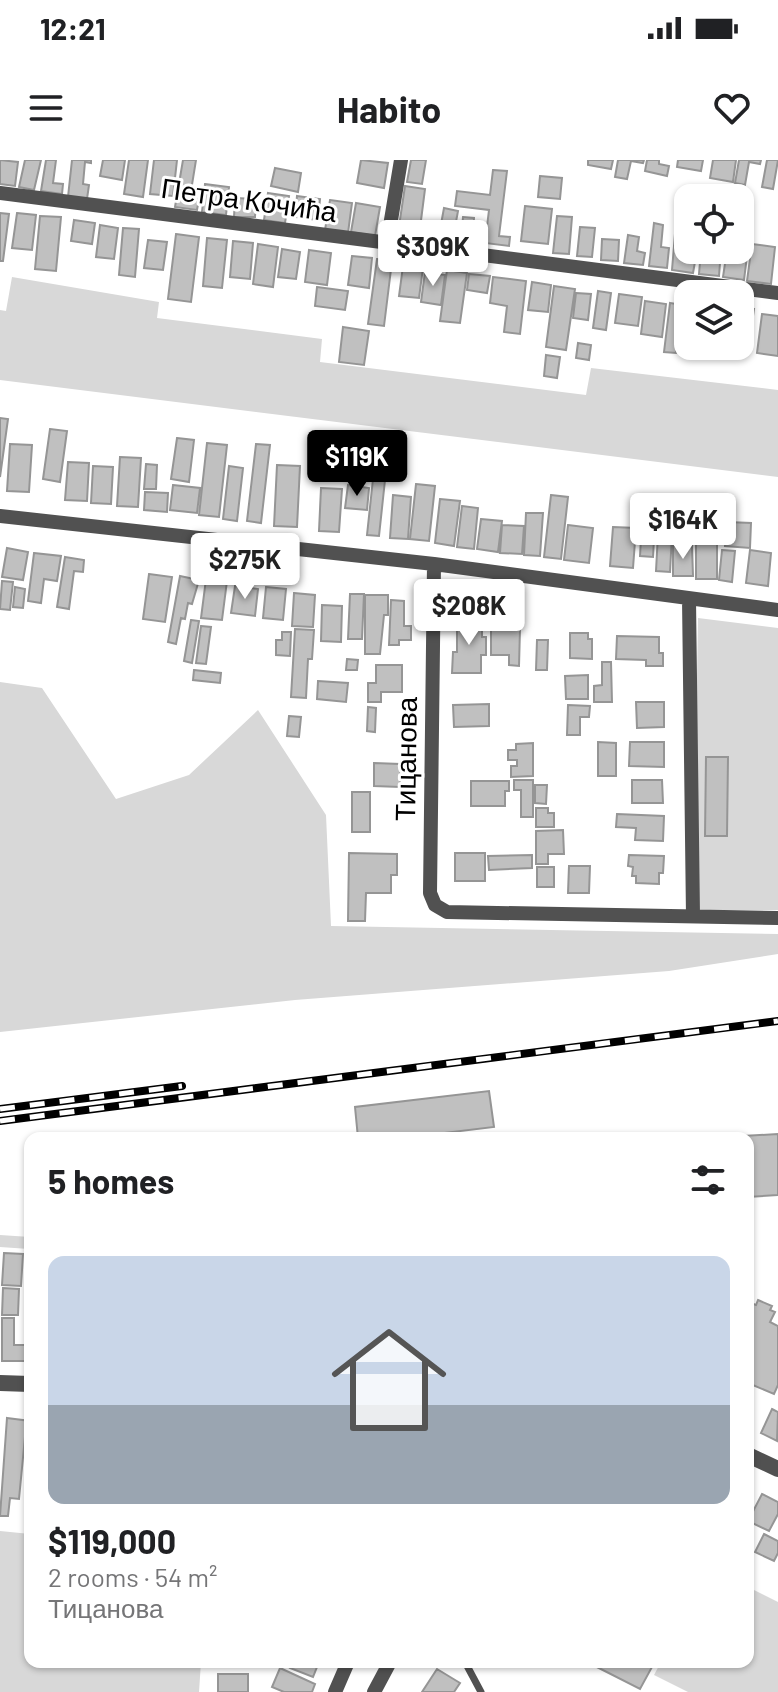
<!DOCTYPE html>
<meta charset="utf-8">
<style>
body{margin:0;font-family:Barlow,sans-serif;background:#f6f6f6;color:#202124;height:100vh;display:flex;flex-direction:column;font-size:30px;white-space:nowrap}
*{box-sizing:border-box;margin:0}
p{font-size:26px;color:#757577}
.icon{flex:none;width:44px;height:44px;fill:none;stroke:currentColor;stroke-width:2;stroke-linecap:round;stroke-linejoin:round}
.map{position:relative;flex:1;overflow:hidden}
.side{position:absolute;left:24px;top:972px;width:730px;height:536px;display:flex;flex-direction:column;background:#fff;border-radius:16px;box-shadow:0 2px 6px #0004}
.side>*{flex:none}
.buttons{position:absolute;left:674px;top:24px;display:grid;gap:16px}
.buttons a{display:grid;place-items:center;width:80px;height:80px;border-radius:16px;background:#fff;box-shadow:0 2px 6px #0004;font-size:40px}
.price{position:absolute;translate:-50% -68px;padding:0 18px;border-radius:8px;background:#fff;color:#222;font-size:26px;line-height:52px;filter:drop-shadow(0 2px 4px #0008)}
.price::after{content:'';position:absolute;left:50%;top:48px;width:24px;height:18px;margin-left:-12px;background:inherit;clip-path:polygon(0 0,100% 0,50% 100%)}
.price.active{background:#000;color:#fff}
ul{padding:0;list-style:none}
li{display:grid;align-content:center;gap:16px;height:424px;padding:0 24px}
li+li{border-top:2px solid #e0e0e0}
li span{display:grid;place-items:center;height:248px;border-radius:16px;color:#555}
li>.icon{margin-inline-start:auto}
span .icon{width:144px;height:144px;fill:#fffc;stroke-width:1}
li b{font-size:34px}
h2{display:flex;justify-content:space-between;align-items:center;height:96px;padding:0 24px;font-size:34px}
.status{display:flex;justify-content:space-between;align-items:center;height:56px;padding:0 40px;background:#fff;direction:ltr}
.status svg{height:22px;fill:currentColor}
header{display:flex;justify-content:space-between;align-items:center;height:104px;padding:0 24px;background:#fff;font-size:36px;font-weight:700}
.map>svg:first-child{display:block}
</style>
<div class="status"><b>12:21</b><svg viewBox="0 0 49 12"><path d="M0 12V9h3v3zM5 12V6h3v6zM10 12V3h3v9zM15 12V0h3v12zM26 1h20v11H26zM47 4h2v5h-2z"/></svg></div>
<header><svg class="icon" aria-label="menu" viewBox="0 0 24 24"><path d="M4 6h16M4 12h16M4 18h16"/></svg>Habito<svg class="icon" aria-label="heart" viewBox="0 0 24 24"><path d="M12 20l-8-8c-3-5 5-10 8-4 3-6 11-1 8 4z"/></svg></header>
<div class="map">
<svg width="778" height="1532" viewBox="0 0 778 1532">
<rect width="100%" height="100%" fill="#fff"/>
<!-- green -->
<path fill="#d8d8d8" d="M 12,117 L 159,142 L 157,158 L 322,179 L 320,202 L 586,235 L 591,208 L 778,230 L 778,317 L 0,220 L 0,150 L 6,151 Z
M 698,458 L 778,468 L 778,750 L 693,750 Z
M 0,522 L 42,528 L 116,639 L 189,615 L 258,550 L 326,655 L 331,766 L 778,774 L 778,794 L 669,811 L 295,840 L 0,872 Z
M 0,1075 L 30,1077 L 30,1129 L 27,1129 L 29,1089 L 0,1087 Z
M 0,1371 L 30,1374 L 30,1502 L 201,1502 L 199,1532 L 0,1532 Z
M 748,1427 L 778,1442 L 778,1532 L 688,1532 L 654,1515 L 661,1502 L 748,1502 Z"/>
<!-- building -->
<path fill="#c0c0c0" stroke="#959595" stroke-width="2" d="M 0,0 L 18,2 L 15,26 L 0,24 Z
M 25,0 L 41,0 L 34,30 L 19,27 Z
M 46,0 L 56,0 L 53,23 L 63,24 L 62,34 L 41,31 Z
M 72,0 L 91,0 L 91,3 L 85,2 L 83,24 L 89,25 L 87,39 L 68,37 Z
M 103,0 L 125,0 L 122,20 L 100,16 Z
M 129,0 L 148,0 L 143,37 L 124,34 Z
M 154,0 L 177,0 L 173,36 L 150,34 Z
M 183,0 L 196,0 L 190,37 L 199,39 L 197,50 L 175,47 Z
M 361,0 L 388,3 L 384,28 L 357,23 Z
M 411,0 L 426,0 L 422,24 L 407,22 Z
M 588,0 L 613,0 L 611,9 L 588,5 Z
M 618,0 L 644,0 L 643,3 L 631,1 L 627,19 L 615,17 Z
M 647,0 L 659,0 L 659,4 L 669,6 L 667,16 L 645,11 Z
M 678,0 L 703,0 L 701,11 L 677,7 Z
M 713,0 L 736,0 L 733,22 L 710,18 Z
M 739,0 L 761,0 L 760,4 L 749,2 L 745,25 L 735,23 Z
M 767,0 L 778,0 L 773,29 L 762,27 Z
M 275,8 L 301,13 L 298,32 L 271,26 Z
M 493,10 L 507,11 L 499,76 L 510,77 L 509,86 L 485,83 L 489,50 L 455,46 L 457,31 L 490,35 Z
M 540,16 L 562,18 L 560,39 L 538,37 Z
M 205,24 L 229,27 L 226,55 L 202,52 Z
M 405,26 L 425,29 L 419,76 L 398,73 Z
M 268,33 L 289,36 L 285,63 L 264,60 Z
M 297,36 L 320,39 L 318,60 L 295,57 Z
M 235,38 L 256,39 L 255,57 L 234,57 Z
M 330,40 L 352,43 L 348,73 L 325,70 Z
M 356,43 L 380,47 L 375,76 L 351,72 Z
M 525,46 L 552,49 L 548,84 L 521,81 Z
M 444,48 L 458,51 L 453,78 L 439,75 Z
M 0,53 L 9,54 L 3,101 L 0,101 Z
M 17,53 L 36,55 L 32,90 L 12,88 Z
M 40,56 L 61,57 L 56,111 L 35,109 Z
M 557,56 L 572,57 L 569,94 L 553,93 Z
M 463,57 L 474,58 L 473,71 L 484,72 L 483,83 L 461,81 Z
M 74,60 L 95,63 L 92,84 L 71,81 Z
M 654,63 L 663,65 L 661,87 L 669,88 L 667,108 L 649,106 Z
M 100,65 L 118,68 L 114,99 L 96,97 Z
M 580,67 L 595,68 L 592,97 L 577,96 Z
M 123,68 L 139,69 L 135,117 L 119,115 Z
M 176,74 L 199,77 L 191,142 L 168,139 Z
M 675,74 L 688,76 L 685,101 L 695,102 L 693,113 L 672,110 Z
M 628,75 L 639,77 L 637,91 L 645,93 L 643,105 L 624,103 Z
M 207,78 L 227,80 L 222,128 L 203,126 Z
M 602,79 L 619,80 L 618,101 L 601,100 Z
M 740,79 L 749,80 L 744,120 L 723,117 L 727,90 L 740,90 Z
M 148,80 L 167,82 L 163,110 L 144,108 Z
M 233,81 L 253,83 L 250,119 L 230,117 Z
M 258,84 L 278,87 L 273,127 L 253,124 Z
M 752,84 L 775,87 L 771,124 L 747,121 Z
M 282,89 L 300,92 L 296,119 L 278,117 Z
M 309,90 L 331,93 L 327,125 L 305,122 Z
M 701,90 L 721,90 L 719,116 L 699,114 Z
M 352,96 L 372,98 L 369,128 L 348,125 Z
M 377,99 L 392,101 L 384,166 L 368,164 Z
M 403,106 L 423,108 L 419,138 L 399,136 Z
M 447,110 L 467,113 L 460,163 L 440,161 Z
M 425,112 L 445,115 L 441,145 L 421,142 Z
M 469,114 L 490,116 L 487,133 L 467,130 Z
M 493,117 L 526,121 L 520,174 L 504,172 L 507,146 L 490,143 Z
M 532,122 L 551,125 L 548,152 L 528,150 Z
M 554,126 L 575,129 L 566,190 L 546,187 Z
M 317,127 L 348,131 L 345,150 L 315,146 Z
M 598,131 L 611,133 L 606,170 L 593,168 Z
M 576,133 L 591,134 L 588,160 L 573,158 Z
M 619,134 L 642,137 L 638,166 L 615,163 Z
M 645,141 L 666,144 L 662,177 L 641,174 Z
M 670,143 L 683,145 L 676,193 L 664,192 Z
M 686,144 L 688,186 L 694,187 L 681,186 Z
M 740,148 L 754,149 L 750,177 L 740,175 Z
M 762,154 L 778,156 L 778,196 L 757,193 Z
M 343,167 L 369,171 L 364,205 L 339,202 Z
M 578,183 L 591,185 L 589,200 L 576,198 Z
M 546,195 L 560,197 L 557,218 L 544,216 Z
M 0,258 L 8,259 L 0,317 Z
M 50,269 L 67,271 L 60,322 L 43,319 Z
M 177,278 L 194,280 L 189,322 L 171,319 Z
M 207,283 L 227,285 L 219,357 L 199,355 Z
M 10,284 L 32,285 L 29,332 L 7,331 Z
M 256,284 L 270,285 L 261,363 L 247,361 Z
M 120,297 L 141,298 L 138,347 L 117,346 Z
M 68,302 L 89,303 L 87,341 L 65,340 Z
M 146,304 L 157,305 L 156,329 L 144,329 Z
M 277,305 L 300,306 L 297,367 L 274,366 Z
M 93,306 L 113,307 L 111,344 L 91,343 Z
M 229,306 L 243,308 L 237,361 L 223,359 Z
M 373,319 L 385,320 L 379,376 L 367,375 Z
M 416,324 L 435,326 L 429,381 L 410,379 Z
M 173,325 L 200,328 L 197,353 L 170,350 Z
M 348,325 L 369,328 L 367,350 L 345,348 Z
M 321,328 L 342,329 L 339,372 L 319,371 Z
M 145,332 L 168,333 L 167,352 L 144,350 Z
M 393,335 L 411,337 L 408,379 L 390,378 Z
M 551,335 L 568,337 L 561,399 L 544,397 Z
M 440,339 L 460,341 L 454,386 L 435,383 Z
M 462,346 L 478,348 L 474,389 L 457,387 Z
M 526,353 L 543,353 L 540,396 L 524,395 Z
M 659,355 L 673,356 L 670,412 L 656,411 Z
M 481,359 L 502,361 L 498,392 L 477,389 Z
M 642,360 L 655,361 L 653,397 L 640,396 Z
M 727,362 L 751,363 L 750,388 L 725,386 Z
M 502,365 L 524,366 L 522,394 L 500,393 Z
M 568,365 L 593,368 L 589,403 L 564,400 Z
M 613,367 L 636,368 L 633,408 L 610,406 Z
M 696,378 L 717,378 L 717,419 L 696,419 Z
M 673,386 L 692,386 L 693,416 L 673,416 Z
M 7,388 L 28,392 L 23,420 L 2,417 Z
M 722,390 L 735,391 L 732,422 L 719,420 Z
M 750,390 L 771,393 L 768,426 L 746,423 Z
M 34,393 L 61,396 L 57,421 L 44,419 L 41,443 L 28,441 Z
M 65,397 L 84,400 L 83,412 L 74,411 L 69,449 L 57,447 Z
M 149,414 L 172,417 L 165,462 L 143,459 Z
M 180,416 L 199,420 L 192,444 L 188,443 L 185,459 L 181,458 L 176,484 L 168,482 Z
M 206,419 L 227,421 L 222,460 L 201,458 Z
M 2,421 L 13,422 L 10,450 L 0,449 Z
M 235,426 L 258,429 L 255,456 L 231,453 Z
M 15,427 L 25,429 L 23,448 L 13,447 Z
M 266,427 L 286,429 L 283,460 L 263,458 Z
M 294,433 L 315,435 L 313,467 L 292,466 Z
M 350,434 L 364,434 L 362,479 L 348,479 Z
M 365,435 L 388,435 L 388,455 L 384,455 L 380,494 L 365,494 Z
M 391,440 L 404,441 L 404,466 L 411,466 L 411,480 L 399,480 L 399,485 L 389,485 Z
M 322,445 L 342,446 L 341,482 L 321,481 Z
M 457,459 L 482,459 L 482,477 L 486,477 L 486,495 L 481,495 L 481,513 L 452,513 L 453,492 L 457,492 Z
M 191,460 L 199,461 L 192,503 L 184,501 Z
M 201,466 L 211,467 L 206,504 L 196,503 Z
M 295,469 L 314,470 L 312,499 L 308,499 L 306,538 L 291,537 Z
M 491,469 L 520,469 L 519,506 L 509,505 L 509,495 L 491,495 Z
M 282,472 L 291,472 L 290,496 L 276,495 L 276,480 L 282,480 Z
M 570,473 L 588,473 L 588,479 L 592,479 L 592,499 L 570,498 Z
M 617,476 L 659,477 L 659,493 L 663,493 L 663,506 L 646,506 L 646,500 L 616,499 Z
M 537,480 L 548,480 L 547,510 L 536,510 Z
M 347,499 L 358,500 L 357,510 L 346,510 Z
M 602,502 L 611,502 L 612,542 L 594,542 L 594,526 L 602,525 Z
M 376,505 L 402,505 L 402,532 L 381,532 L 381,542 L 368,542 L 368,523 L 376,523 Z
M 194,510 L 221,513 L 220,523 L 193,520 Z
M 588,515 L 588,539 L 566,539 L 565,516 Z
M 318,521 L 348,523 L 346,542 L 317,539 Z
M 636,542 L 664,542 L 664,567 L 637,568 Z
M 489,544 L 489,566 L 454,567 L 453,545 Z
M 568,545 L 590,546 L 589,557 L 580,557 L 580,575 L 567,575 Z
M 368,547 L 376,548 L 375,572 L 367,571 Z
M 289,556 L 301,557 L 299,577 L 287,576 Z
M 598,582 L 616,583 L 616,616 L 598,616 Z
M 630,582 L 664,582 L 664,607 L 629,606 Z
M 533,583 L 533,616 L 511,617 L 511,606 L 517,606 L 517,600 L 508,600 L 508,590 L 516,590 L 516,584 Z
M 706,597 L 728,597 L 727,676 L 705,676 Z
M 374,603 L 400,604 L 400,627 L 374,626 Z
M 514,620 L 533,620 L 533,657 L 521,657 L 521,630 L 514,630 Z
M 632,620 L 662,620 L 663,643 L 632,643 Z
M 471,621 L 509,621 L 509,631 L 505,631 L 505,646 L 471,646 Z
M 535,625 L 547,625 L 546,644 L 535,643 Z
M 352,632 L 370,632 L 370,672 L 352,672 Z
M 536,648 L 548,648 L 548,653 L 554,653 L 554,667 L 536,667 Z
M 617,654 L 664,656 L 663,681 L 635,680 L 636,668 L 616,667 Z
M 563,670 L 564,694 L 548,694 L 548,704 L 536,704 L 536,671 Z
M 349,693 L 397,694 L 397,715 L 391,715 L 391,733 L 366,733 L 365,761 L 348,761 Z
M 455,693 L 485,693 L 485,721 L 455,721 Z
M 532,695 L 532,708 L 489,710 L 488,696 Z
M 629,695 L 664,696 L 663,713 L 659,713 L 659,724 L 636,723 L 636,716 L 632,716 L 633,707 L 628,706 Z
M 569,706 L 590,706 L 589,733 L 568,733 Z
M 537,707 L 554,707 L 554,727 L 537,727 Z
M 489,931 L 494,967 L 403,978 L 358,978 L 355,947 Z
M 778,974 L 778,1035 L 748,1037 L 748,978 L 742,976 Z
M 4,1093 L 23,1094 L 21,1126 L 2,1125 Z
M 3,1128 L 19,1129 L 18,1155 L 2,1155 Z
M 758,1140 L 772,1146 L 770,1150 L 775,1152 L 770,1162 L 778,1166 L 778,1225 L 774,1234 L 748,1223 L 748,1142 L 756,1145 Z
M 2,1158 L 14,1158 L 14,1185 L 26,1185 L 26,1201 L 2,1201 Z
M 772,1249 L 778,1252 L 777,1281 L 761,1273 Z
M 7,1258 L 30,1261 L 30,1277 L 25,1277 L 19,1339 L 10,1338 L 8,1356 L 0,1356 Z
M 762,1334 L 778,1342 L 778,1354 L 769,1371 L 748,1361 Z
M 764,1374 L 778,1381 L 778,1393 L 774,1401 L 755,1392 Z
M 293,1502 L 319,1502 L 313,1517 L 290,1508 Z
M 587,1502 L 643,1502 L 652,1507 L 640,1529 Z
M 280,1508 L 315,1524 L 312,1532 L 284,1532 L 272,1527 Z
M 437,1509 L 460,1523 L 454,1532 L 422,1532 Z
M 218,1514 L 248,1514 L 248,1532 L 218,1532 Z"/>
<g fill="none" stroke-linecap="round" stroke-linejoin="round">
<!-- service -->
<path stroke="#515151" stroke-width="7" d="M 465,1502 L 481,1532"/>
<!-- minor -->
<path stroke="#515151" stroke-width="14" d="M 0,33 L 778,133
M 387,84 L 401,0
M 0,356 L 434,404 L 778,450
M 434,404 L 430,733 L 435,745 L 447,752 L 778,758
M 689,439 L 693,756
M 335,1532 L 348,1502
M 374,1532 L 390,1502"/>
<!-- tertiary -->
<path stroke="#515151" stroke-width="16" d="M 0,1223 L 30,1224
M 748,1295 L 778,1309"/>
<defs>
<path id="rail" d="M 0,949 L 182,926
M 0,961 L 778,861"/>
</defs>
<!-- rail casing -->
<use href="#rail" stroke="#000" stroke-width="8"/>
<!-- rail -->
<use href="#rail" stroke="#fff" stroke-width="5" stroke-dasharray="15" stroke-linecap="butt"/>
</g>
<g text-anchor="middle" stroke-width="6" stroke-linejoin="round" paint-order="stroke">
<!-- street labels -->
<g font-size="28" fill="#000" stroke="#fff">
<text transform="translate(249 40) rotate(8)" y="10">Петра Кочића</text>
<text transform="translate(406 599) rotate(-89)" y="10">Тицанова</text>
</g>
</g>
</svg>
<div class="buttons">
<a><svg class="icon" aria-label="locate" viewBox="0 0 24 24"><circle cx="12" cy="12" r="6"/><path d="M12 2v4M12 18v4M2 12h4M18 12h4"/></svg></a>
<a><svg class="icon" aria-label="layers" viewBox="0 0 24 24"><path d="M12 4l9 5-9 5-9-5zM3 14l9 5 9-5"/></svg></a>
</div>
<b class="price" style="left:433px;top:128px">$309K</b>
<b class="price active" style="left:357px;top:338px">$119K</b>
<b class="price" style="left:683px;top:401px">$164K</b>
<b class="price" style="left:245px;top:441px">$275K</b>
<b class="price" style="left:469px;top:487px">$208K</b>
<section class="side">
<h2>5 homes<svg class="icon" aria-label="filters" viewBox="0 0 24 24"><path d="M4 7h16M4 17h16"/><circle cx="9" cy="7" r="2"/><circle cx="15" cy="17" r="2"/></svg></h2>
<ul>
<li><span style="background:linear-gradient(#c9d6e8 60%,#9aa5b1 0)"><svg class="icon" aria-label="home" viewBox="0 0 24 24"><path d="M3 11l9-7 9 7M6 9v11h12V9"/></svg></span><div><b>$119,000</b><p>2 rooms · 54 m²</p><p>Тицанова</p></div></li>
</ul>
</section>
</div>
